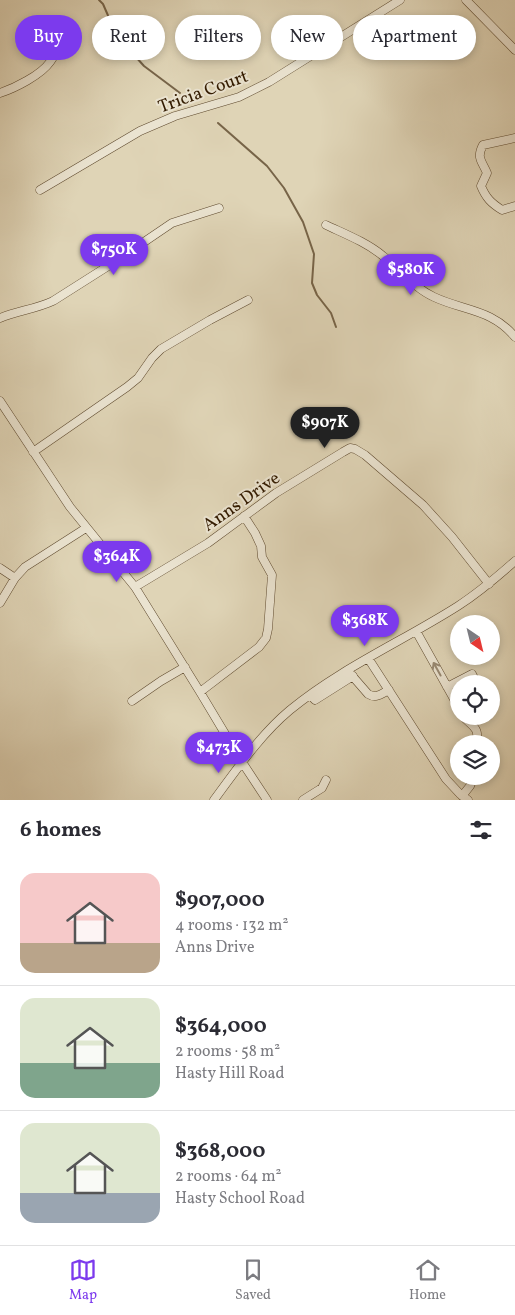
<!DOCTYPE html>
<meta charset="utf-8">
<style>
body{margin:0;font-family:Vollkorn,serif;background:#f2f2f3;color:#2b2b33;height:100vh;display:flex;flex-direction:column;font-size:19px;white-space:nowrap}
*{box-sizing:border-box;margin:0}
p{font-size:16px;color:#7c7c81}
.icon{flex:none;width:28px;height:28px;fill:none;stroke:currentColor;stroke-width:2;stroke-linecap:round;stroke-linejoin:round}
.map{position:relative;height:800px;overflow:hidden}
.panel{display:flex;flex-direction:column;background:#fff;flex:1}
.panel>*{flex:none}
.banner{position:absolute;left:15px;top:15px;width:485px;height:45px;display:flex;gap:10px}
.needle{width:32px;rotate:145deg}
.tools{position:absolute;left:450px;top:615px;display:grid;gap:10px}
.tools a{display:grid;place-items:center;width:50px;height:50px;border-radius:50%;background:#fff;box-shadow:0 2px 8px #0003;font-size:25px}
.price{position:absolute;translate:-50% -42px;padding:0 11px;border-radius:18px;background:#7c3aed;color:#fff;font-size:16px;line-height:32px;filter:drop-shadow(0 1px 2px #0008)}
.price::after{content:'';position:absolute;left:50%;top:30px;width:15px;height:11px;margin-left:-8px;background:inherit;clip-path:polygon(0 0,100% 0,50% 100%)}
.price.selected{background:#222;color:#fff}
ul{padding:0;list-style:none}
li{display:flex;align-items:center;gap:15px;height:125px;padding:0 20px}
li+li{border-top:1px solid #e1e1e2}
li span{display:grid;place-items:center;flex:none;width:140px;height:100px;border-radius:15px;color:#555}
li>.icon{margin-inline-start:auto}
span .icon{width:60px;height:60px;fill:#fffc;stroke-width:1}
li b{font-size:21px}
h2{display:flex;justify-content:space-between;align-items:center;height:60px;padding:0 20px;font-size:21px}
.pill{padding:0 18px;border-radius:22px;background:#fff;box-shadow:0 2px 8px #0003;font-size:18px;line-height:45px}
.pill.selected{background:#7c3aed;color:#fff}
.tabs{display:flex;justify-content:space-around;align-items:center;height:70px;border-top:1px solid #e1e1e2;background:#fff;font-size:14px;color:#7c7c81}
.tabs a{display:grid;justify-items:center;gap:2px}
.tabs .selected{color:#7c3aed}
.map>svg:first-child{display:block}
</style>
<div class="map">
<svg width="515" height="800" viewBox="0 0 515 800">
<rect width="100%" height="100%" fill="#dfd4b6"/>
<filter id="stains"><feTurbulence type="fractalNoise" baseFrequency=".004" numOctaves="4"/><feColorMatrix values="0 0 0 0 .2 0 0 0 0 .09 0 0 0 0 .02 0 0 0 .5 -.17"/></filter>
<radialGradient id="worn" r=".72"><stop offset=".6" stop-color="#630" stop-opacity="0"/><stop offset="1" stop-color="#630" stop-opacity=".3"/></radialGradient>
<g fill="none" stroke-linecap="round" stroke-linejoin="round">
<!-- stream -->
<path stroke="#776448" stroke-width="2" d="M 99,0 L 103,4 L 113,27 L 126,46 L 144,66 L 180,93
M 218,123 L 267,166 L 284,188 L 303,222 L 314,254 L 312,283 L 317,295 L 331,313 L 336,327"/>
<defs>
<path id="minor" d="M 466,0 L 515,50
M 0,93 C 15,88 41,75 50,62 C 53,58 56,53 58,48
M 515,138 L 483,145 C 476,158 482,161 487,173 L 481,186 C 486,198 491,203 502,210 L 515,206
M 40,190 L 140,131 L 175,116 L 239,97 L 269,82 L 400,0
M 326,225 C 345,234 366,242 383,256 C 400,269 414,288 434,297 C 464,311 492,309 515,337
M 0,318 C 17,311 36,309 53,301 L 116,261 L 172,223 L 219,208
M 0,401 L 70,507 L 135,587 L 200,692 L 242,762 L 267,800
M 33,452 L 127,387 L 138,378 L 152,358 L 161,349 L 210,320 L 248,300
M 0,568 L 15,578
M 135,587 L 208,543 L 276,493 L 343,452 L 350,448 L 355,449 L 365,455 L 423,505 L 452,537 L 489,584
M 0,603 L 15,578 L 25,567 L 86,528
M 416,631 L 459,708
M 368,658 L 446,779 L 460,794 L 468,800
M 348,671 L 368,694 C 376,699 381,694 389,690
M 447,687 L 472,674 L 477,684
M 200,692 L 259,647 L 266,638 L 268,629 L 272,575 L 262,557 L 261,546 L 255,533 L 244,516
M 310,695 L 315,700 L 353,676
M 132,701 L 161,681 L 185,667
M 463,716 C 467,722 473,724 476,730 C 478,733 477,740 477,744
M 481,716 L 482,718 L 488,716
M 462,796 L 470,786 L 474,776
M 214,800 C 237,769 260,735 290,710 C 341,668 403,641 458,606 C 478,593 497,577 515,561
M 303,800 L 322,788 L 326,780"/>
</defs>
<!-- minor casing -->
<use href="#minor" stroke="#5e492e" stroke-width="9"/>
<!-- minor -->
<use href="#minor" stroke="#eae3d0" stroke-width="8"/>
</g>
<!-- one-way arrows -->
<defs><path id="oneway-shaft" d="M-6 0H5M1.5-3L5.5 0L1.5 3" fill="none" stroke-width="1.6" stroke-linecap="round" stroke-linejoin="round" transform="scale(1.25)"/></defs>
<use stroke="#988972" href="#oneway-shaft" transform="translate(437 669) rotate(-119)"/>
<g text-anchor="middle" stroke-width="4" stroke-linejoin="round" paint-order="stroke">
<!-- street labels -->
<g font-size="18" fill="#331b00" stroke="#eae3d0">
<text transform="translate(203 91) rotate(-20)" y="6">Tricia Court</text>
<text transform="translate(241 501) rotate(-35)" y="6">Anns Drive</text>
</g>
</g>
<rect width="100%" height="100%" filter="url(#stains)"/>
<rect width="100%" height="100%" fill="url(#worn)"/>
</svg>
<div class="tools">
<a><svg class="needle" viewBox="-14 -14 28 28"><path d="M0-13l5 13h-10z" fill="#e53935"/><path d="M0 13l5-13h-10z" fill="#7c7c81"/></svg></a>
<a><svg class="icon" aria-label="locate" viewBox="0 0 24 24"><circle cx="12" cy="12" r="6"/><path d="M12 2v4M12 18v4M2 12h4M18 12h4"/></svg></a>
<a><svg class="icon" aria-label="layers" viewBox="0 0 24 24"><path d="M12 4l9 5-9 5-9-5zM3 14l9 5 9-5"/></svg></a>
</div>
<b class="price" style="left:114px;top:276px">$750K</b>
<b class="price" style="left:411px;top:296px">$580K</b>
<b class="price selected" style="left:325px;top:449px">$907K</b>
<b class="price" style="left:117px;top:583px">$364K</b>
<b class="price" style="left:365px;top:647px">$368K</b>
<b class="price" style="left:219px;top:774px">$473K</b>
<div class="banner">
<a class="pill selected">Buy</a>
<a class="pill">Rent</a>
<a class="pill">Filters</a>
<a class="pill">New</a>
<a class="pill">Apartment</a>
</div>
</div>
<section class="panel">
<h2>6 homes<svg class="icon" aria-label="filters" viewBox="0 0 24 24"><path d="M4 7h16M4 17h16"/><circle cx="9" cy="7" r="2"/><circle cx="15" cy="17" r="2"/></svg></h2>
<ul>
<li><span style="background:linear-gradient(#f6c9c9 70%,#b9a48a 0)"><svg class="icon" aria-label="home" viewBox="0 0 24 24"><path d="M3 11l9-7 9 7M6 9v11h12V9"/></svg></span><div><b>$907,000</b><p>4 rooms · 132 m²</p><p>Anns Drive</p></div></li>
<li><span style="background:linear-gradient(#dfe7d0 65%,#7fa58c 0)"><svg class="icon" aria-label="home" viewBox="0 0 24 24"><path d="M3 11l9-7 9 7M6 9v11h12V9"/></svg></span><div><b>$364,000</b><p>2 rooms · 58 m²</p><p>Hasty Hill Road</p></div></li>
<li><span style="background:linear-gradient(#dfe7d0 70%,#9aa5b1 0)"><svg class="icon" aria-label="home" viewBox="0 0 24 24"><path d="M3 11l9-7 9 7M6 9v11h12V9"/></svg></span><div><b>$368,000</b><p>2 rooms · 64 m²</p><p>Hasty School Road</p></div></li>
</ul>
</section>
<nav class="tabs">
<a class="selected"><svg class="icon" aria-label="map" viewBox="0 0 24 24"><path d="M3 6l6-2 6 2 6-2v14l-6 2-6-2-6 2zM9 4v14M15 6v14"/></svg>Map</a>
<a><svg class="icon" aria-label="saved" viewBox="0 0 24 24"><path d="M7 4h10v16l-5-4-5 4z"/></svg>Saved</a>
<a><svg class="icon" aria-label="home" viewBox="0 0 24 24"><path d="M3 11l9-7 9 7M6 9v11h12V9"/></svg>Home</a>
</nav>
